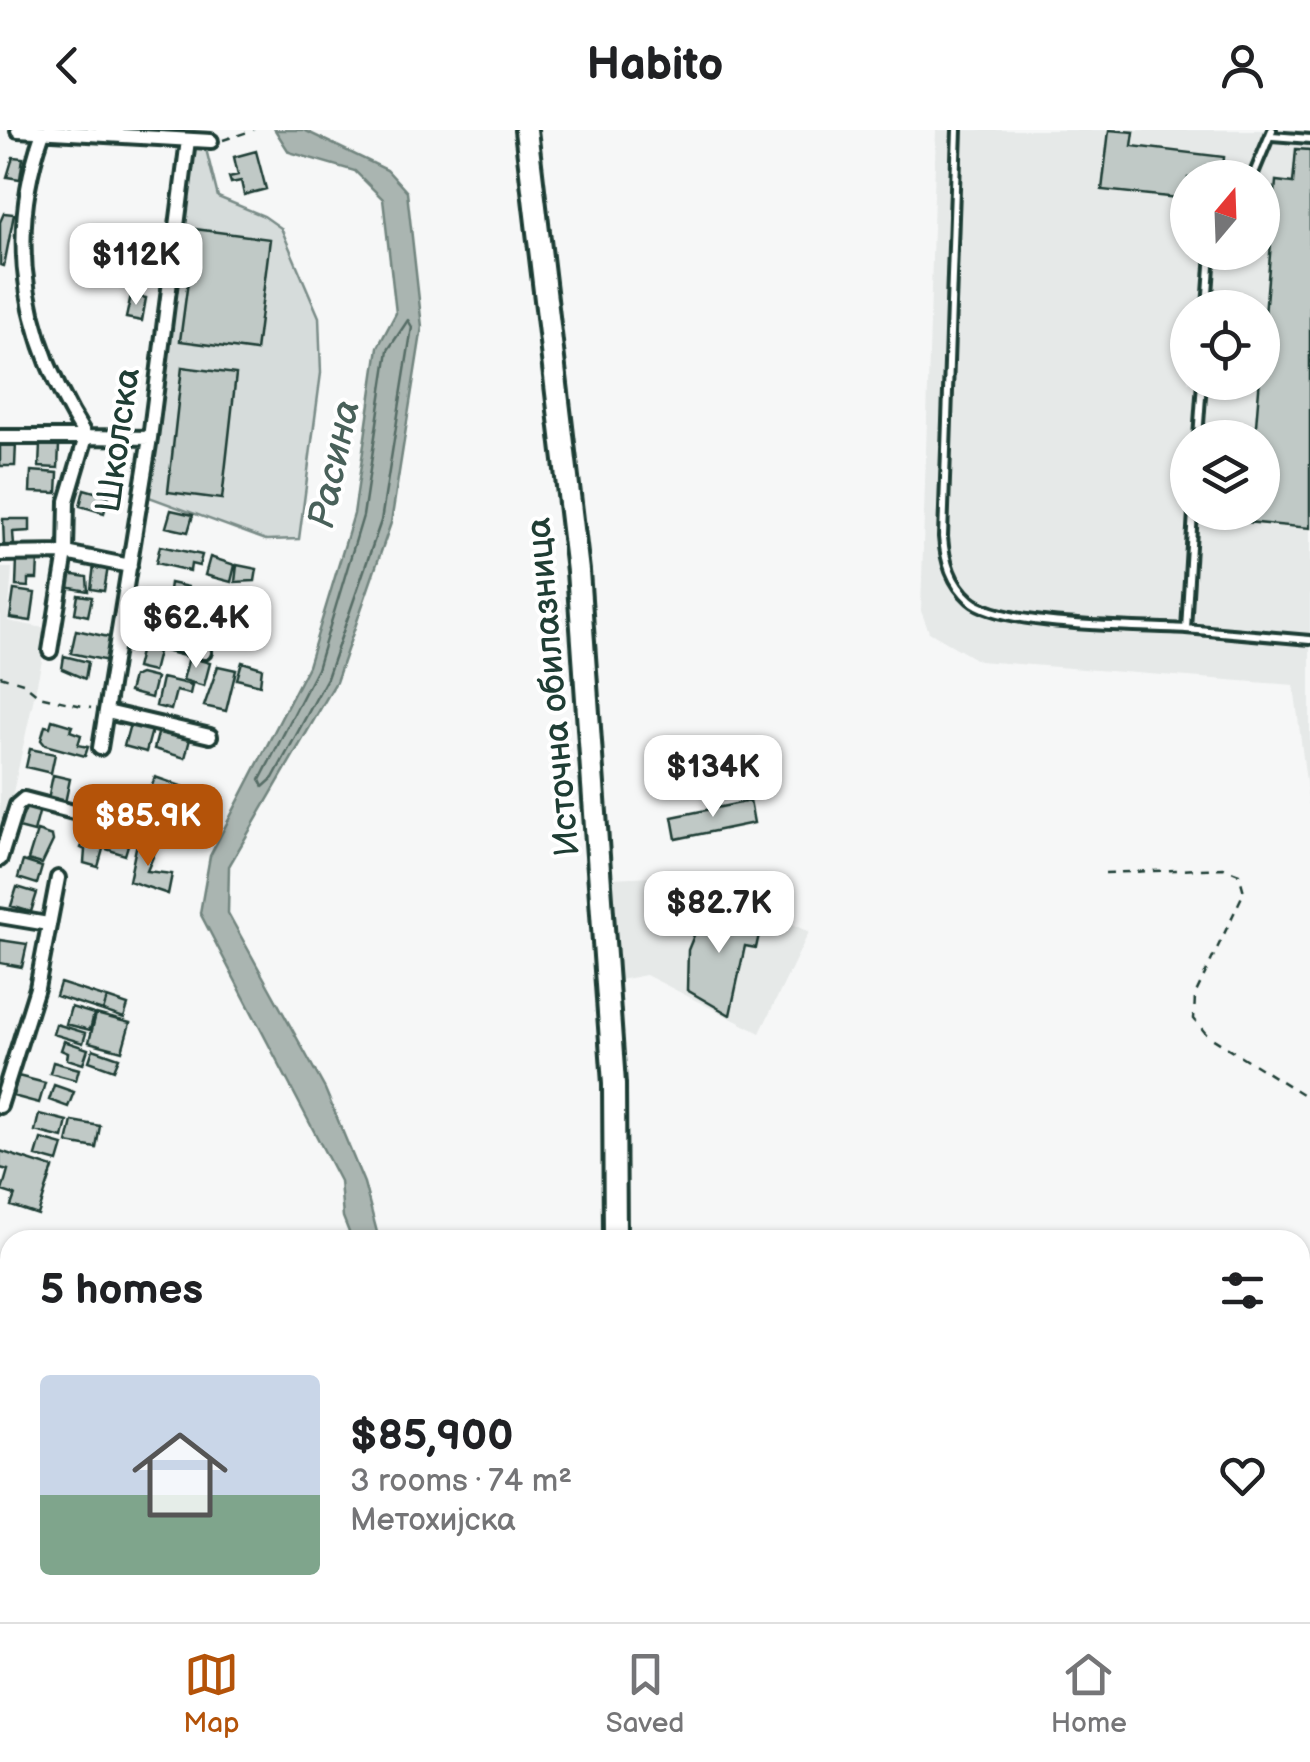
<!DOCTYPE html>
<meta charset="utf-8">
<style>
body{margin:0;font-family:"Balsamiq Sans",sans-serif;background:#f6f6f6;color:#202124;height:100vh;display:flex;flex-direction:column;font-size:38px;white-space:nowrap}
*{box-sizing:border-box;margin:0}
p{font-size:32px;color:#757577}
.icon{flex:none;width:55px;height:55px;fill:none;stroke:currentColor;stroke-width:2;stroke-linecap:round;stroke-linejoin:round}
.map{position:relative;flex:1;overflow:hidden}
.panel{position:absolute;left:0px;top:1100px;width:1310px;height:392px;display:flex;flex-direction:column;background:#fff;border-radius:30px 30px 0 0;box-shadow:0 2px 8px #0004}
.panel>*{flex:none}
.needle{width:65px;rotate:19deg}
.buttons{position:absolute;left:1170px;top:30px;display:grid;gap:20px}
.buttons a{display:grid;place-items:center;width:110px;height:110px;border-radius:50%;background:#fff;box-shadow:0 2px 8px #0004;font-size:50px}
.price{position:absolute;translate:-50% -85px;padding:0 22px;border-radius:20px;background:#fff;color:#222;font-size:32px;line-height:65px;filter:drop-shadow(0 2px 5px #0008)}
.price::after{content:'';position:absolute;left:50%;top:60px;width:30px;height:22px;margin-left:-15px;background:inherit;clip-path:polygon(0 0,100% 0,50% 100%)}
.price.selected{background:#b45309;color:#fff}
ul{padding:0;list-style:none}
li{display:flex;align-items:center;gap:30px;height:250px;padding:0 40px}
li+li{border-top:2px solid #e0e0e0}
li span{display:grid;place-items:center;flex:none;width:280px;height:200px;border-radius:10px;color:#555}
li>.icon{margin-inline-start:auto}
span .icon{width:120px;height:120px;fill:#fffc;stroke-width:1}
li b{font-size:42px}
h2{display:flex;justify-content:space-between;align-items:center;height:120px;padding:0 40px;font-size:42px}
header{display:flex;justify-content:space-between;align-items:center;height:130px;padding:0 40px;background:#fff;font-size:45px;font-weight:800}
.tab-bar{display:flex;justify-content:space-around;align-items:center;height:140px;border-top:2px solid #e0e0e0;background:#fff;font-size:28px;color:#757577}
.tab-bar a{display:grid;justify-items:center;gap:5px}
.tab-bar .selected{color:#b45309}
.map>svg:first-child{display:block}
</style>
<header><svg class="icon" aria-label="back" viewBox="0 0 24 24"><path d="M15 5l-7 7 7 7"/></svg>Habito<svg class="icon" aria-label="person" viewBox="0 0 24 24"><circle cx="12" cy="8" r="4"/><path d="M4 21q1-7 8-7t8 7"/></svg></header>
<div class="map">
<svg width="1310" height="1492" viewBox="0 0 1310 1492">
<rect width="100%" height="100%" fill="#f6f7f7"/>
<filter id="ink" filterUnits="userSpaceOnUse"><feTurbulence type="fractalNoise" baseFrequency=".01" numOctaves="2"/><feDisplacementMap in="SourceGraphic" scale="20" xChannelSelector="R" yChannelSelector="G"/><feConvolveMatrix kernelMatrix="1 2 1 2 8 2 1 2 1" color-interpolation-filters="sRGB"/></filter>
<g filter="url(#ink)">
<!-- built -->
<path fill="#e6e9e8" fill-rule="evenodd" d="M 936,0 L 1310,0 L 1310,684 L 1294,555 L 979,531 L 929,502 L 921,481 ZM 1188,48 L 1262,48 L 1262,122 L 1188,122 ZM 1188,178 L 1262,178 L 1262,252 L 1188,252 ZM 1188,308 L 1262,308 L 1262,382 L 1188,382 Z
M 0,438 L 12,438 L 8,491 L 49,499 L 4,703 L 0,702 Z
M 654,746 L 711,757 L 809,802 L 760,903 L 646,845 L 614,851 L 610,748 Z
M 614,1482 L 1178,1482 L 1180,1492 L 613,1492 Z"/>
<!-- green -->
<path fill="#d6dcdb" stroke="#7a8c88" stroke-width="2.5" d="M 194,18 L 206,19 L 218,67 L 264,86 L 281,98 L 319,187 L 321,243 L 299,409 L 266,410 L 149,367 Z"/>
<!-- water -->
<path fill="#aab5b1" stroke="#72857f" stroke-width="2.5" d="M 275,0 L 304,0 L 387,40 L 407,62 L 422,197 L 391,393 L 336,552 L 229,736 L 228,783 L 325,959 L 364,1053 L 379,1110 L 352,1110 L 343,1087 L 340,1051 L 200,783 L 210,726 L 308,536 L 354,384 L 378,217 L 396,183 L 383,69 L 355,41 L 289,22 Z"/>
<g fill="none" stroke-linecap="round" stroke-linejoin="round">
<!-- shore -->
<path stroke="#576d66" stroke-width="2.5" d="M 408,190 L 412,197 L 381,391 L 327,548 L 273,648 L 263,657 L 260,650 L 317,539 L 363,386 L 388,220 Z"/>
<!-- stream -->
<path stroke="#72857f" stroke-width="4" d="M 1300,1366 L 1310,1369
M 1110,1492 L 1116,1482"/>
</g>
<!-- building -->
<path fill="#c0c9c6" stroke="#1f3d34" stroke-width="2.5" d="M 1109,0 L 1134,2 L 1132,16 L 1224,27 L 1222,48 L 1188,48 L 1188,69 L 1102,60 Z
M 1296,19 L 1310,20 L 1310,398 L 1247,392 L 1248,382 L 1262,382 L 1262,308 L 1255,308 L 1276,51 L 1293,53 Z
M 256,21 L 266,59 L 244,65 L 241,51 L 231,53 L 229,47 L 238,45 L 234,27 Z
M 13,27 L 23,28 L 20,49 L 7,47 Z
M 4,83 L 14,84 L 4,136 L 0,135 L 0,92 Z
M 195,99 L 270,109 L 256,221 L 180,211 Z
M 131,165 L 146,168 L 142,191 L 126,188 Z
M 182,237 L 236,244 L 222,369 L 168,362 Z
M 0,312 L 16,313 L 15,336 L 0,336 Z
M 40,314 L 59,315 L 58,338 L 39,337 Z
M 31,341 L 58,343 L 57,363 L 30,362 Z
M 84,359 L 109,366 L 104,383 L 80,376 Z
M 171,380 L 193,385 L 188,402 L 166,397 Z
M 3,389 L 30,389 L 30,401 L 13,402 L 14,416 L 4,416 Z
M 160,416 L 202,425 L 199,436 L 191,434 L 190,441 L 156,433 Z
M 210,427 L 235,435 L 231,452 L 205,445 Z
M 17,429 L 38,430 L 37,449 L 28,449 L 28,457 L 16,456 Z
M 94,435 L 108,437 L 104,461 L 91,459 Z
M 237,435 L 257,439 L 255,451 L 235,452 Z
M 67,444 L 87,447 L 88,461 L 65,457 Z
M 170,453 L 188,457 L 182,484 L 166,480 Z
M 213,459 L 236,463 L 233,479 L 210,474 Z
M 14,460 L 35,463 L 31,491 L 10,488 Z
M 139,463 L 165,469 L 162,480 L 136,474 Z
M 78,465 L 92,467 L 88,486 L 75,483 Z
M 136,476 L 168,483 L 162,507 L 144,503 L 148,487 L 134,484 Z
M 227,480 L 248,484 L 246,496 L 225,492 Z
M 76,500 L 113,508 L 108,531 L 71,523 Z
M 141,518 L 158,522 L 153,542 L 136,538 Z
M 64,526 L 88,532 L 85,549 L 62,539 Z
M 189,527 L 210,533 L 204,556 L 183,550 Z
M 242,532 L 262,538 L 260,555 L 237,549 Z
M 218,536 L 236,540 L 226,581 L 204,576 Z
M 140,544 L 156,548 L 151,568 L 129,562 L 133,547 Z
M 162,548 L 192,555 L 190,564 L 176,561 L 171,580 L 156,576 Z
M 52,590 L 72,596 L 70,601 L 81,605 L 78,615 L 88,617 L 85,626 L 45,615 L 41,610 L 45,596 L 50,597 Z
M 130,594 L 152,600 L 146,622 L 124,616 Z
M 159,600 L 190,609 L 185,628 L 154,619 Z
M 30,619 L 55,624 L 51,643 L 26,637 Z
M 53,645 L 70,649 L 65,673 L 48,669 Z
M 155,647 L 201,663 L 193,687 L 171,680 L 173,674 L 150,661 Z
M 750,671 L 754,693 L 676,709 L 672,687 Z
M 26,676 L 40,679 L 34,702 L 15,697 L 20,680 L 25,681 Z
M 90,696 L 108,701 L 98,737 L 84,733 L 85,720 L 81,718 Z
M 112,699 L 131,705 L 125,725 L 106,719 Z
M 37,701 L 52,706 L 53,711 L 42,734 L 28,730 Z
M 138,708 L 157,717 L 147,741 L 172,744 L 168,764 L 129,751 Z
M 23,731 L 42,737 L 37,754 L 18,748 Z
M 17,757 L 37,763 L 31,782 L 11,776 Z
M 705,778 L 762,791 L 756,818 L 745,816 L 730,885 L 687,860 L 688,820 Z
M 0,810 L 27,814 L 22,837 L 0,833 Z
M 60,853 L 107,868 L 103,881 L 56,866 Z
M 107,868 L 128,875 L 124,888 L 103,881 Z
M 71,877 L 94,884 L 90,900 L 66,894 Z
M 96,884 L 130,893 L 122,921 L 89,912 Z
M 56,894 L 86,903 L 83,913 L 53,904 Z
M 64,911 L 88,919 L 83,934 L 67,929 L 68,923 L 61,920 Z
M 93,919 L 119,928 L 114,940 L 89,931 Z
M 53,932 L 79,939 L 76,950 L 50,943 Z
M 18,946 L 45,953 L 39,973 L 13,966 Z
M 54,955 L 74,962 L 68,977 L 49,970 Z
M 39,984 L 67,991 L 63,1008 L 35,1001 Z
M 72,991 L 100,996 L 96,1018 L 67,1013 Z
M 41,1009 L 63,1015 L 58,1032 L 36,1026 Z
M 0,1021 L 53,1038 L 38,1085 L 11,1076 L 15,1065 L 2,1061 L 8,1040 L 0,1038 Z
M 721,1482 L 764,1482 L 766,1492 L 657,1492 Z
M 835,1482 L 926,1482 L 914,1492 L 823,1492 Z"/>
<g fill="none" stroke-linecap="round" stroke-linejoin="round">
<defs>
<path id="lane" d="M 957,0 L 943,407 C 945,432 951,453 970,470 C 1002,498 1139,496 1186,499
M 1272,6 L 1310,9
M 1252,48 L 1272,0
M 1207,178 L 1211,122
M 1198,308 L 1202,252
M 1193,382 L 1186,499 L 1310,510
M 1300,1177 L 1310,1169
M 781,1482 L 786,1492
M 1082,1492 L 1089,1482"/>
<path id="street" d="M 18,0 L 211,11
M 42,5 C 5,111 26,213 86,307 L 150,308
M 0,307 L 86,307 L 67,371 L 66,423 L 50,521
M 0,424 L 66,423 L 130,436
M 122,501 L 204,522
M 107,582 L 210,606
M 100,618 L 150,308 L 188,10
M 0,729 L 17,675 L 24,669 L 173,708
M 0,786 L 48,794
M 0,976 L 37,858 L 58,748
M 0,1181 L 10,1191
M 1300,1252 L 1310,1231
M 0,1309 L 10,1271
M 1189,1492 L 1193,1482"/>
<path id="primary" d="M 526,0 L 578,441 L 614,954 L 615,1110
M 602,1492 L 603,1482"/>
</defs>
<!-- lane casing -->
<use href="#lane" stroke="#1f3d34" stroke-width="14"/>
<!-- street casing -->
<use href="#street" stroke="#1f3d34" stroke-width="20"/>
<!-- primary casing -->
<use href="#primary" stroke="#1f3d34" stroke-width="28"/>
<!-- path -->
<path stroke="#1f3d34" stroke-width="2.5" stroke-dasharray="8 8" stroke-linecap="butt" d="M 223,10 L 254,0
M 0,546 L 23,553 L 39,566 L 91,578
M 1105,743 L 1224,738 L 1239,744 L 1244,762 L 1195,865 L 1194,889 L 1207,905 L 1310,969"/>
<!-- lane -->
<use href="#lane" stroke="#fff" stroke-width="6"/>
<!-- street -->
<use href="#street" stroke="#fff" stroke-width="12"/>
<!-- primary -->
<use href="#primary" stroke="#fff" stroke-width="20"/>
</g>
</g>
<g text-anchor="middle" stroke-width="8" stroke-linejoin="round" paint-order="stroke">
<!-- street labels -->
<g font-size="35" fill="#1f3d34" stroke="#fff">
<text transform="translate(117 310) rotate(-82)" y="12">Школска</text>
<text transform="translate(552 557) rotate(-95)" y="12">Источна обилазница</text>
</g>
<!-- water labels -->
<g font-size="38" font-style="italic" fill="#49615a" stroke="#fff">
<text transform="translate(333 334) rotate(-78)" y="13">Расина</text>
</g>
</g>
</svg>
<div class="buttons">
<a><svg class="needle" viewBox="-14 -14 28 28"><path d="M0-13l5 13h-10z" fill="#e53935"/><path d="M0 13l5-13h-10z" fill="#757577"/></svg></a>
<a><svg class="icon" aria-label="locate" viewBox="0 0 24 24"><circle cx="12" cy="12" r="6"/><path d="M12 2v4M12 18v4M2 12h4M18 12h4"/></svg></a>
<a><svg class="icon" aria-label="layers" viewBox="0 0 24 24"><path d="M12 4l9 5-9 5-9-5zM3 14l9 5 9-5"/></svg></a>
</div>
<b class="price" style="left:136px;top:178px">$112K</b>
<b class="price" style="left:196px;top:541px">$62.4K</b>
<b class="price" style="left:713px;top:690px">$134K</b>
<b class="price selected" style="left:148px;top:739px">$85.9K</b>
<b class="price" style="left:719px;top:826px">$82.7K</b>
<section class="panel">
<h2>5 homes<svg class="icon" aria-label="filters" viewBox="0 0 24 24"><path d="M4 7h16M4 17h16"/><circle cx="9" cy="7" r="2"/><circle cx="15" cy="17" r="2"/></svg></h2>
<ul>
<li><span style="background:linear-gradient(#c9d6e8 60%,#7fa58c 0)"><svg class="icon" aria-label="home" viewBox="0 0 24 24"><path d="M3 11l9-7 9 7M6 9v11h12V9"/></svg></span><div><b>$85,900</b><p>3 rooms · 74 m²</p><p>Метохијска</p></div><svg class="icon" aria-label="heart" viewBox="0 0 24 24"><path d="M12 20l-8-8c-3-5 5-10 8-4 3-6 11-1 8 4z"/></svg></li>
</ul>
</section>
</div>
<nav class="tab-bar">
<a class="selected"><svg class="icon" aria-label="map" viewBox="0 0 24 24"><path d="M3 6l6-2 6 2 6-2v14l-6 2-6-2-6 2zM9 4v14M15 6v14"/></svg>Map</a>
<a><svg class="icon" aria-label="saved" viewBox="0 0 24 24"><path d="M7 4h10v16l-5-4-5 4z"/></svg>Saved</a>
<a><svg class="icon" aria-label="home" viewBox="0 0 24 24"><path d="M3 11l9-7 9 7M6 9v11h12V9"/></svg>Home</a>
</nav>
